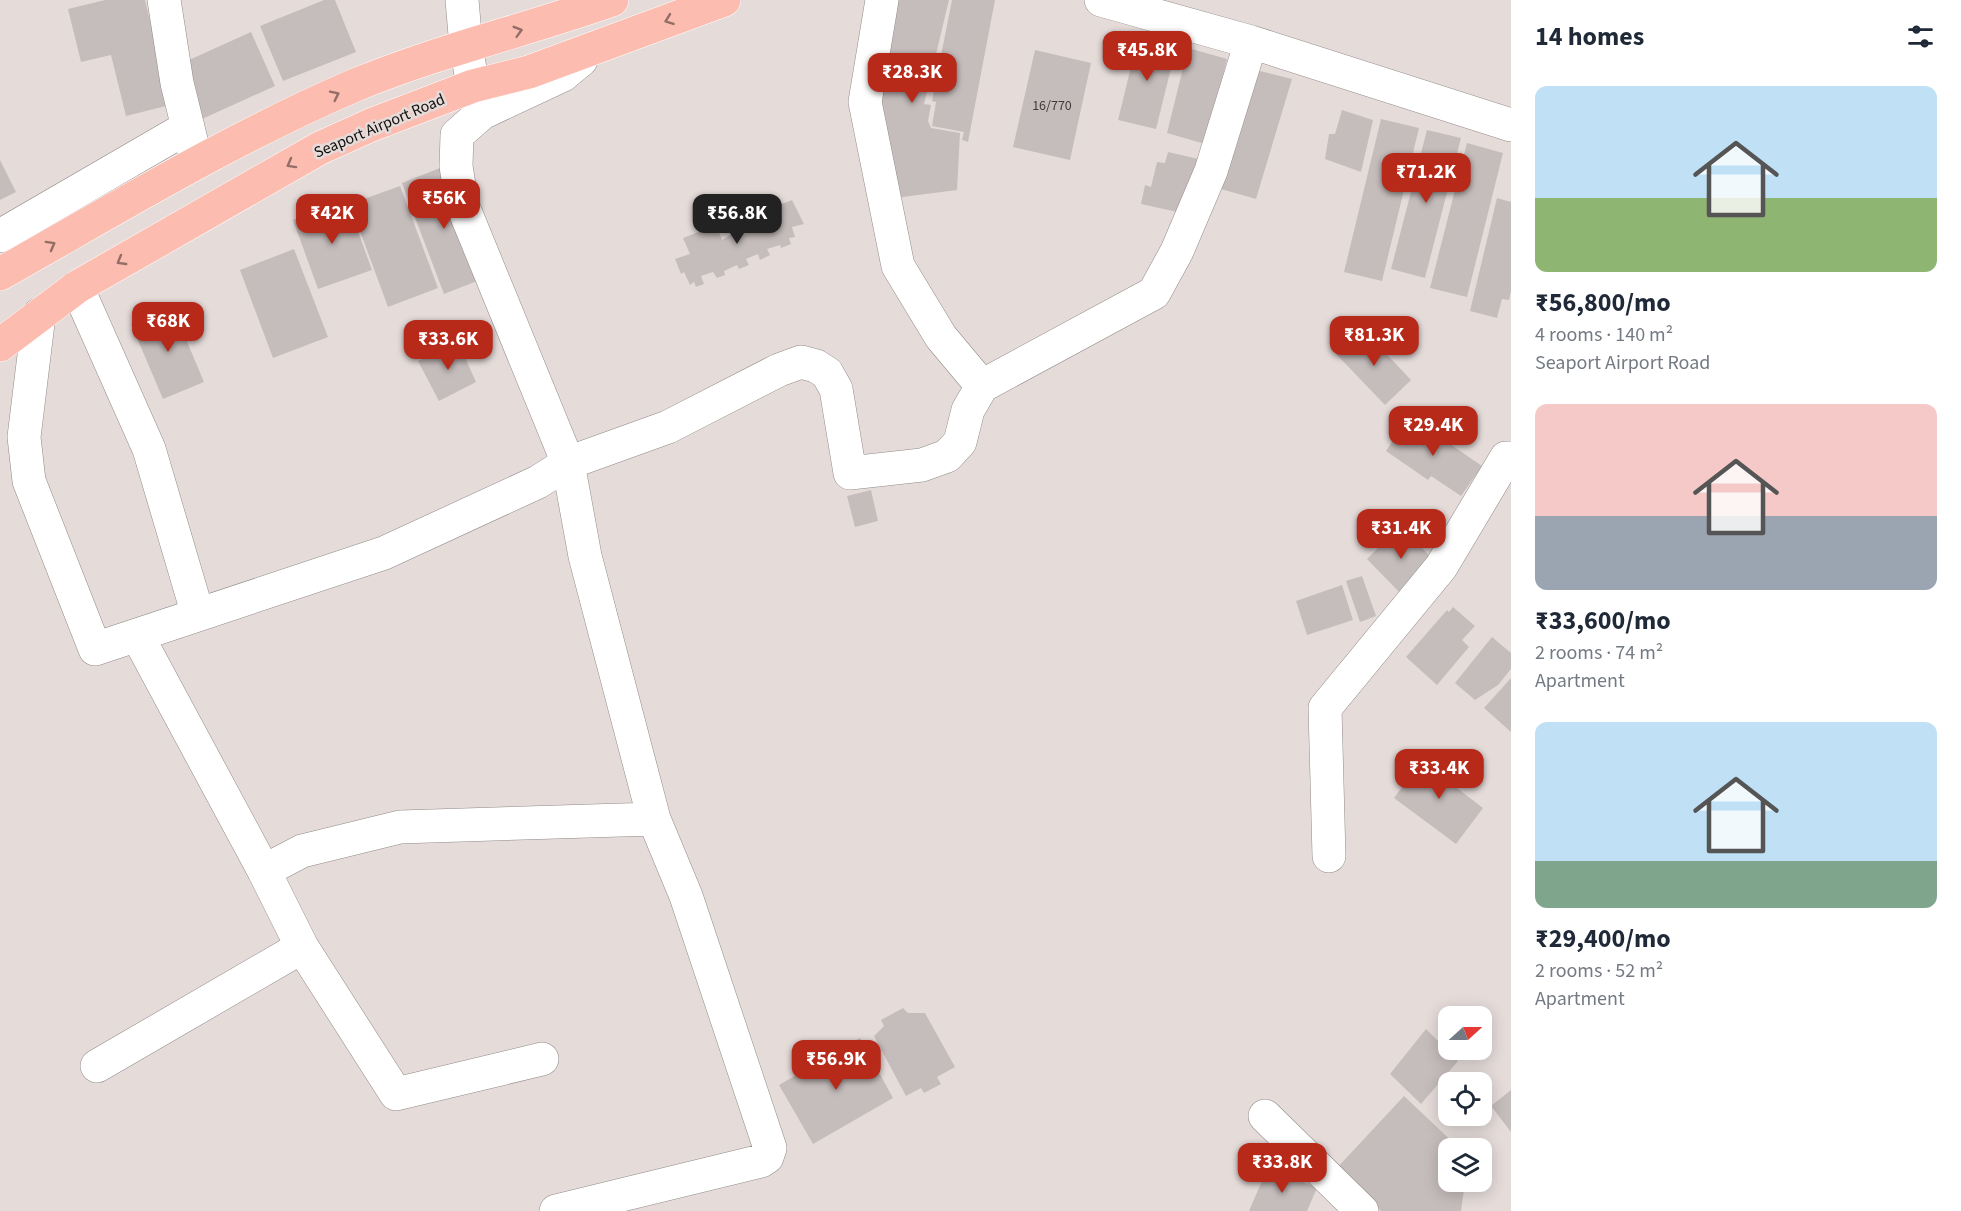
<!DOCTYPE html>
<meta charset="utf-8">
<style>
body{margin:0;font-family:"Source Sans 3",sans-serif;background:#f2f2f3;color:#1f2937;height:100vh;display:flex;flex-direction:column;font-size:22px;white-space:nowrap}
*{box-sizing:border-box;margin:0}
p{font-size:20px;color:#747a83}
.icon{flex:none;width:33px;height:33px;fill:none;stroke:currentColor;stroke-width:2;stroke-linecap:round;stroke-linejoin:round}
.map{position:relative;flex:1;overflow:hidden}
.sheet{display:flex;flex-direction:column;background:#fff;width:450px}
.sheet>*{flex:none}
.needle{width:39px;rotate:69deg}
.tools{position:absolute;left:1438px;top:1006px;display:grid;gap:12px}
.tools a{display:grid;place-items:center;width:54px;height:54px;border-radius:12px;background:#fff;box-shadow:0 3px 15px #0003;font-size:30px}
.price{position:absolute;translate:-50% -51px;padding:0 14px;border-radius:12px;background:#b72a1a;color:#fff;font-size:20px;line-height:39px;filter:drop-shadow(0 2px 3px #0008)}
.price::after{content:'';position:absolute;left:50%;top:36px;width:18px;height:14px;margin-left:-9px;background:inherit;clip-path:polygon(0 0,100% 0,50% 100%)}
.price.active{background:#222;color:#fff}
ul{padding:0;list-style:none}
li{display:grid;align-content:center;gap:12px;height:318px;padding:0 24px}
li span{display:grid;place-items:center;height:186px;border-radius:12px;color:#555}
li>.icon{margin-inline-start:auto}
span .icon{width:108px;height:108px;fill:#fffc;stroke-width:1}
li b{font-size:26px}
h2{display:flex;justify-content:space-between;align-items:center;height:72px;padding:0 24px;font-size:26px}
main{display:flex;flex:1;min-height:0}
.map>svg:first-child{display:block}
</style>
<main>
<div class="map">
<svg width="1511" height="1211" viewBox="0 0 1511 1211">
<rect width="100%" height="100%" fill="#e5dcda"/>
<!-- building -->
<path fill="#c5bdbc" d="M 105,0 L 145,0 L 170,105 L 126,116 L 111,55 L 81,62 L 68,9 Z
M 324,0 L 335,0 L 356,52 L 283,81 L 260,26 Z
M 892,0 L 949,0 L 924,104 L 931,105 L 928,121 L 931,128 L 960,133 L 957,190 L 887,199 L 869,104 Z
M 952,0 L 995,0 L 968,142 L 962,140 L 964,132 L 932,126 L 936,102 L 932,101 Z
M 251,32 L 275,86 L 202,119 L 178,65 Z
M 1139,34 L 1177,44 L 1156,129 L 1118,120 Z
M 1188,48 L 1227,59 L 1205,144 L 1167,133 Z
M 1035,50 L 1091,63 L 1070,160 L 1013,147 Z
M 1256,70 L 1292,79 L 1256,199 L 1221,189 Z
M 1342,110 L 1373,120 L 1361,172 L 1325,159 L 1329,134 L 1335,134 Z
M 1381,119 L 1419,128 L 1382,281 L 1344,272 Z
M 1427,130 L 1461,138 L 1425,278 L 1391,269 Z
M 1467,143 L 1503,153 L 1467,297 L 1430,288 Z
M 1168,152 L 1203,160 L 1191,215 L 1141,204 L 1145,185 L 1151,187 L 1157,162 L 1165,163 Z
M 0,160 L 16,192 L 0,200 Z
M 445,166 L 487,277 L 444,294 L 402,183 Z
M 400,186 L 438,288 L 388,307 L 350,204 Z
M 1497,198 L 1511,202 L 1511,291 L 1509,300 L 1502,299 L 1497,318 L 1470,311 Z
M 792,200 L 804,224 L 792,227 L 795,237 L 789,238 L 791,244 L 781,248 L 780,245 L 767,249 L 770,255 L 760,260 L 758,254 L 746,259 L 749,265 L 739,269 L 737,265 L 724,271 L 725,275 L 717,278 L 713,272 L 701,276 L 704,284 L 696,287 L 694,282 L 690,285 L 684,272 L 681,274 L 675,259 L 690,254 L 683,238 L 716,225 L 722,240 L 738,230 L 782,212 L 779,205 Z
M 347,201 L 372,270 L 318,289 L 293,220 Z
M 294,249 L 328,337 L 273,358 L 240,270 Z
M 172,306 L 204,382 L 163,399 L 131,324 Z
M 1363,329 L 1411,380 L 1385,405 L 1336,354 Z
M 458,342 L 476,382 L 439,401 L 418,361 Z
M 1409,416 L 1482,466 L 1461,496 L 1431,476 L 1428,480 L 1386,451 Z
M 871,490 L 878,521 L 855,527 L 847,496 Z
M 1400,526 L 1434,560 L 1401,594 L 1367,559 Z
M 1362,576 L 1376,616 L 1360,622 L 1346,581 Z
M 1342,585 L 1353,620 L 1307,635 L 1296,601 Z
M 1453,607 L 1475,626 L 1462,640 L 1469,647 L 1437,685 L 1406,657 L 1447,610 L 1449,612 Z
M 1492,637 L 1511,653 L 1511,669 L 1498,685 L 1475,700 L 1455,683 Z
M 1511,678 L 1511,732 L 1484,708 Z
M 1426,755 L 1461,782 L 1457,788 L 1483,808 L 1456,844 L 1394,798 Z
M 903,1008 L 908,1013 L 925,1013 L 955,1067 L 937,1077 L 941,1084 L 924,1093 L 921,1088 L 906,1096 L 874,1036 L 884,1026 L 881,1020 Z
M 1426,1029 L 1458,1061 L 1421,1104 L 1390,1074 Z
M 860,1038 L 893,1098 L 813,1144 L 779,1085 Z
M 1511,1090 L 1511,1132 L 1491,1106 Z
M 1404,1096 L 1460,1149 L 1449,1149 L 1449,1182 L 1465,1182 L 1461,1211 L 1381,1211 L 1336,1169 Z
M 1268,1167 L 1317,1188 L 1307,1211 L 1249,1211 Z"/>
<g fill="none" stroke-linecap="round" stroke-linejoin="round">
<defs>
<path id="minor" d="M 164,0 L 177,83 L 193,148
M 462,0 L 466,46 L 473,86
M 882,0 L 865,102 L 898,266 L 941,337 L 982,386
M 1101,0 L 1251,42 L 1511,125
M 0,236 L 188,127
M 77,287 L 149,449 L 198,615
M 39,315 L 24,437 L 29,481 L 95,649 L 384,553 L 538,482 L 568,463 L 462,204 L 456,166 L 457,135 L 482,113 L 563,75 L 581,60
M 137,635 L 264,871 L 302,947 L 396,1094 L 542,1059
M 1329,856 L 1325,708 L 1441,567 L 1506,458 L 1511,458
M 264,871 L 302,851 L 400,827 L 654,819
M 97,1066 L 302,947
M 1265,1116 L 1362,1211
M 556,1211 L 761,1161 L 767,1157 L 770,1148 L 686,896 L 654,819 L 585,556 L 568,463 L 668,427 L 779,370 L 801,362 L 816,366 L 827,373 L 836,389 L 850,473 L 922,465 L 947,456 L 960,442 L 968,410 L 982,386 L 1154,293 L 1177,251 L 1211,171 L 1251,42"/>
<path id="major" d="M 0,274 C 115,209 232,138 353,86 C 437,51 527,30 612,0
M 0,345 L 77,287 L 320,148 L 371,125 L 473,86 L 529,72 L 724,0"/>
</defs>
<!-- minor casing -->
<use href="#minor" stroke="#918a88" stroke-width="34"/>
<!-- major casing -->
<use href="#major" stroke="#fff" stroke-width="34"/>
<!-- minor -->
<use href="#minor" stroke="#fff" stroke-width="33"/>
<!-- major -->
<use href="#major" stroke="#fdbcb0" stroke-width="33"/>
</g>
<!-- one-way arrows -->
<defs><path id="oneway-chevron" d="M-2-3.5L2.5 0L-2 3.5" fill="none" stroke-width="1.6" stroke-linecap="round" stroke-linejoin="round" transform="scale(1.5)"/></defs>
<g stroke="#936e67">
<use href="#oneway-chevron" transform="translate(669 20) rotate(160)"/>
<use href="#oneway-chevron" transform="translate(518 31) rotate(-16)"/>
<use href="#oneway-chevron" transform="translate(335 95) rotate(-26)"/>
<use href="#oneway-chevron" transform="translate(291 164) rotate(151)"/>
<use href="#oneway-chevron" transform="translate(51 245) rotate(-29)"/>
<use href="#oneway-chevron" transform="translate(121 261) rotate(150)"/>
</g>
<g text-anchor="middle" stroke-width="5" stroke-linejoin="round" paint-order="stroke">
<!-- number labels -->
<g font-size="14" fill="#3e3a3a">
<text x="1052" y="110">16/770</text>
</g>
<!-- street labels -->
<g font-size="16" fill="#110e0e" stroke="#e5dcda">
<text transform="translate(379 125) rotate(-23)" y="6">Seaport Airport Road</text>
</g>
</g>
</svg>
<div class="tools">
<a><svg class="needle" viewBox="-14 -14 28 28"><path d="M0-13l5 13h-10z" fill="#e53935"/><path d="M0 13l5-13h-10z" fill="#747a83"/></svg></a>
<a><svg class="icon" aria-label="locate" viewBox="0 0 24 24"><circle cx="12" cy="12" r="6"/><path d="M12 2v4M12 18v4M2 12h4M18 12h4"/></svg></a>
<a><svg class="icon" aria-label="layers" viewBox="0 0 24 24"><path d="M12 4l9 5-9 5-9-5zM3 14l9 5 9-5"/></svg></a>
</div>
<b class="price" style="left:1147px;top:82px">₹45.8K</b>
<b class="price" style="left:912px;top:104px">₹28.3K</b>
<b class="price" style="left:1426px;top:204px">₹71.2K</b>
<b class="price" style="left:444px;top:230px">₹56K</b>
<b class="price" style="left:332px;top:245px">₹42K</b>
<b class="price active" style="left:737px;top:245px">₹56.8K</b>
<b class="price" style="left:168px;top:353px">₹68K</b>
<b class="price" style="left:1374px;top:367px">₹81.3K</b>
<b class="price" style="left:448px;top:371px">₹33.6K</b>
<b class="price" style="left:1433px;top:457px">₹29.4K</b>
<b class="price" style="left:1401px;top:560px">₹31.4K</b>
<b class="price" style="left:1439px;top:800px">₹33.4K</b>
<b class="price" style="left:836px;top:1091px">₹56.9K</b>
<b class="price" style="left:1282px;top:1194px">₹33.8K</b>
</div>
<section class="sheet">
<h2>14 homes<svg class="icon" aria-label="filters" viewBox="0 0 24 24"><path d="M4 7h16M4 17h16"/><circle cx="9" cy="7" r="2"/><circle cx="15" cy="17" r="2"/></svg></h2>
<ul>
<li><span style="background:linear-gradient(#bfe0f5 60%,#8fb573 0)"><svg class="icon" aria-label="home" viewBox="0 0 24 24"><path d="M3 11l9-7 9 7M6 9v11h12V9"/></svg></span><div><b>₹56,800/mo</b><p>4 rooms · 140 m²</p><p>Seaport Airport Road</p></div></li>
<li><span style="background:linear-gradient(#f6c9c9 60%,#9aa5b1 0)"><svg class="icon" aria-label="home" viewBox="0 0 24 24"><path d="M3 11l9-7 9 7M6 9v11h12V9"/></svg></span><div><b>₹33,600/mo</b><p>2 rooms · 74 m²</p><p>Apartment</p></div></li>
<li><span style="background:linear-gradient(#bfe0f5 75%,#7fa58c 0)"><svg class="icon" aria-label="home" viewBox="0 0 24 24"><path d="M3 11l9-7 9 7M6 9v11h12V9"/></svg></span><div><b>₹29,400/mo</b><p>2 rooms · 52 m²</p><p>Apartment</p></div></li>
</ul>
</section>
</main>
